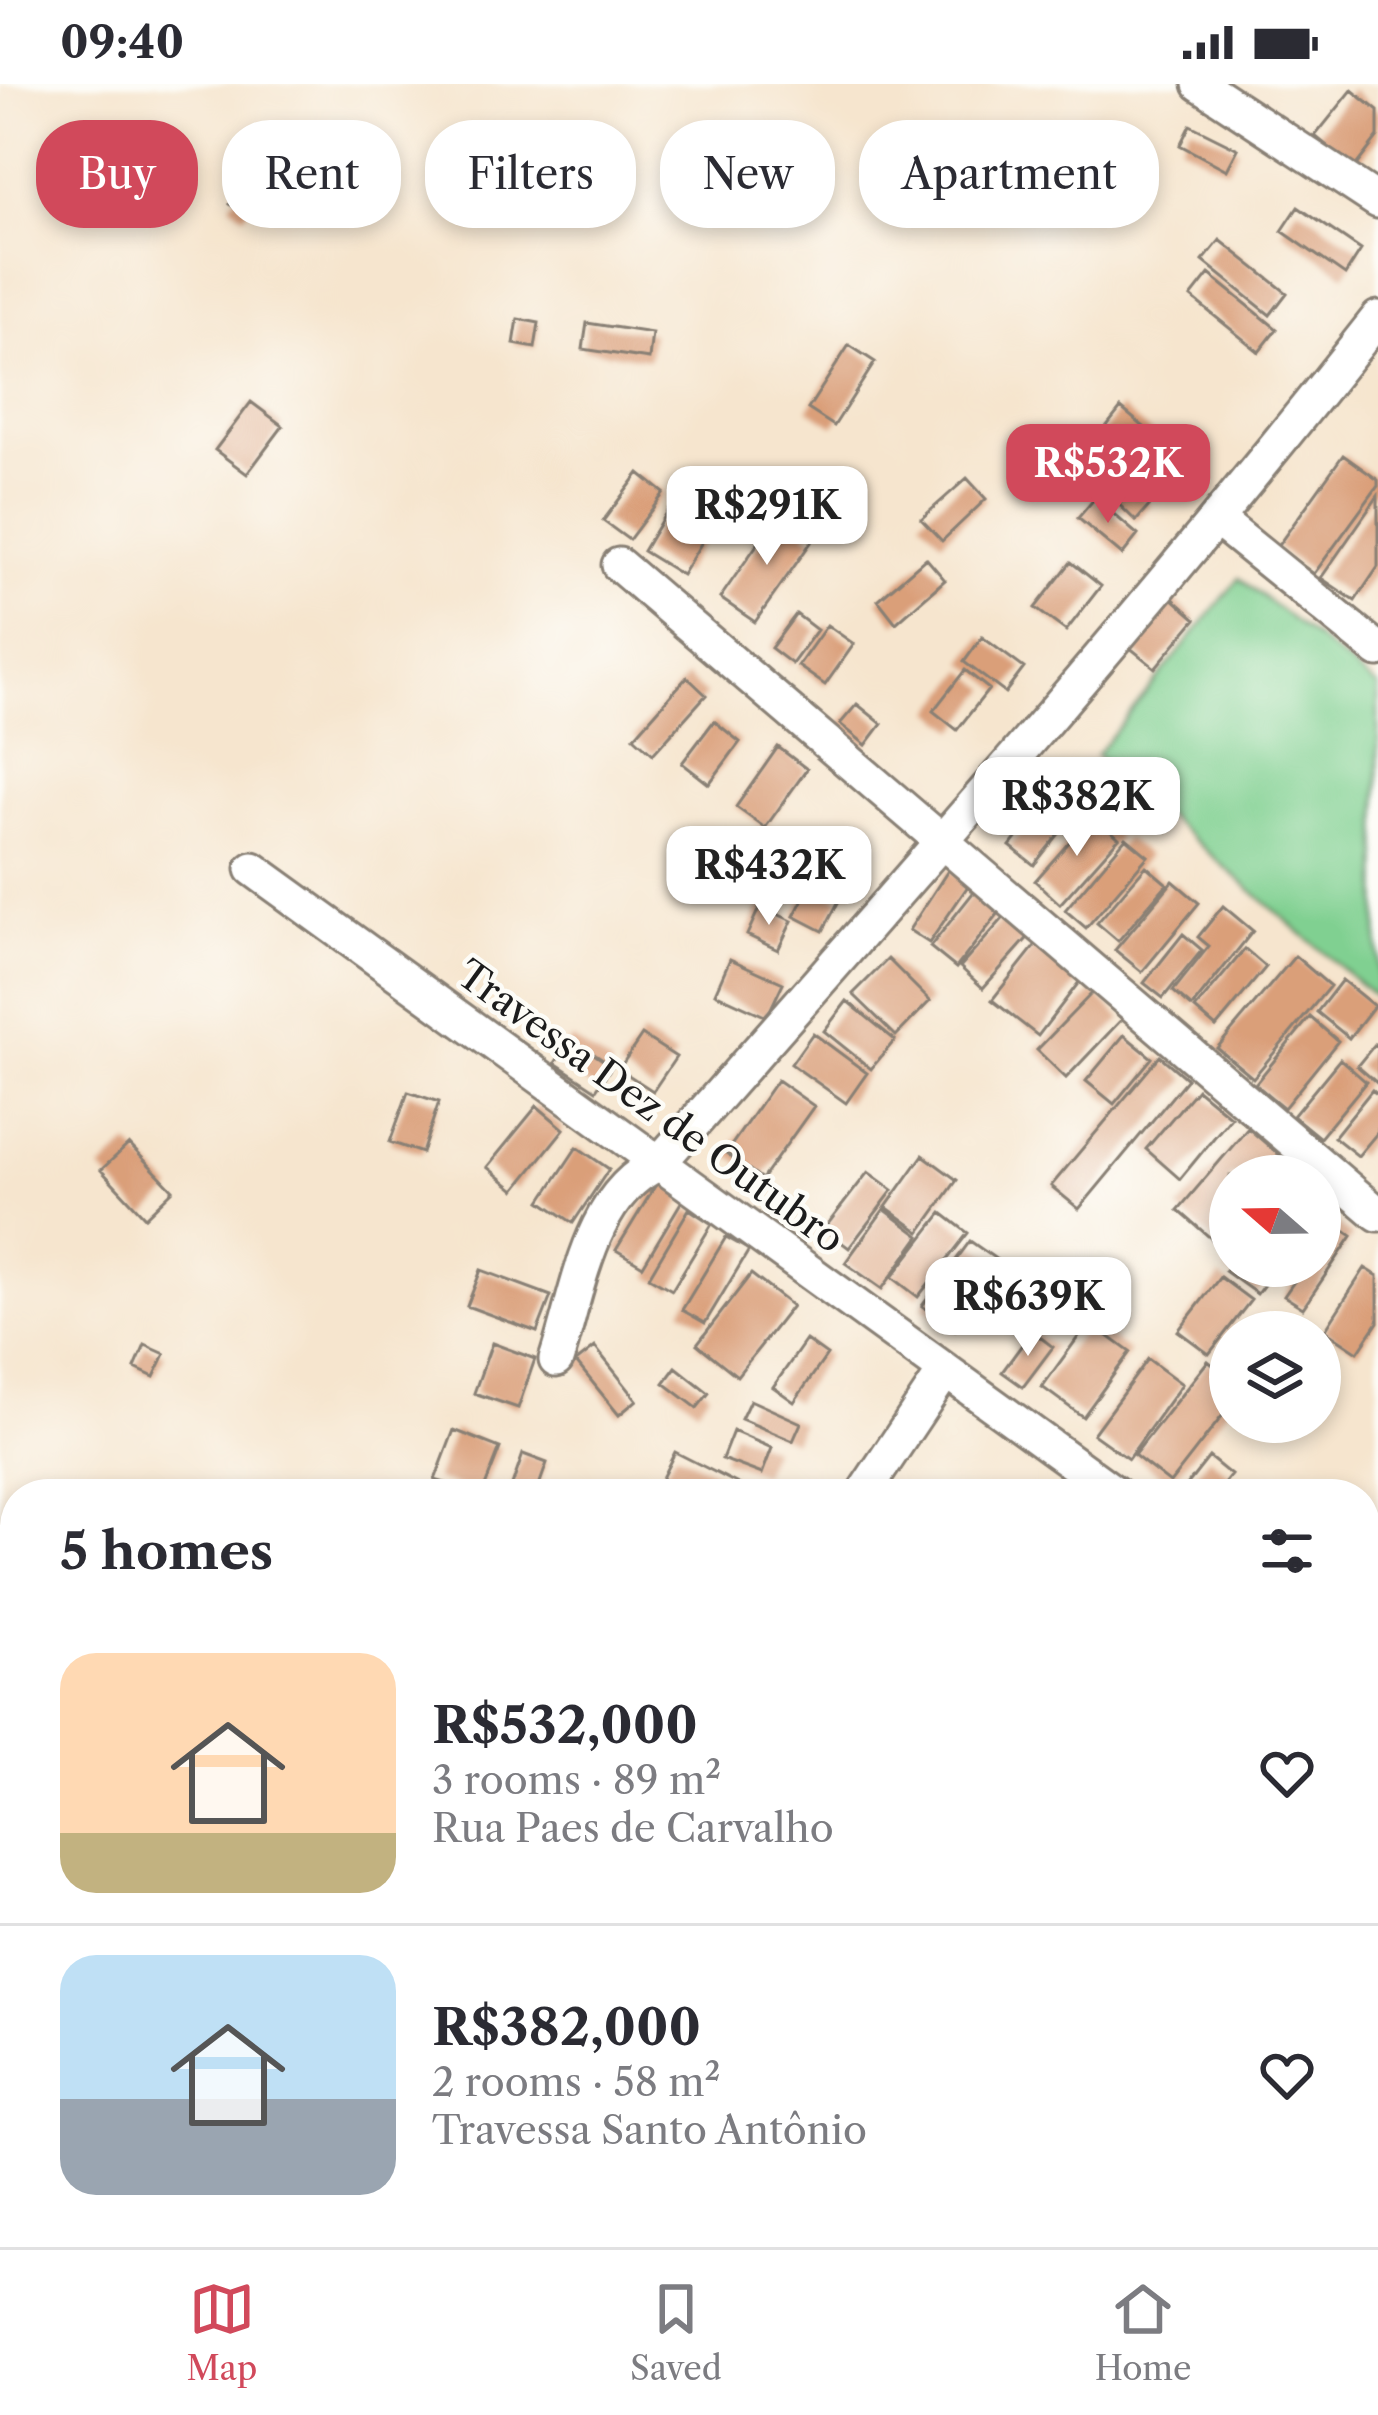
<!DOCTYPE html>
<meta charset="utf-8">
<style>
body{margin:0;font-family:"Libre Caslon Text",serif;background:#f2f2f3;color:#2b2b33;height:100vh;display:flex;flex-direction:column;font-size:45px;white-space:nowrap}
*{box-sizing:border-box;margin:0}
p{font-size:39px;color:#7c7c81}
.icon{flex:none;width:66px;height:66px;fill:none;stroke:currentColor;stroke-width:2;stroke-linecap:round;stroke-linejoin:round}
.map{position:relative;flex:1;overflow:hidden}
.side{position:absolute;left:0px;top:1395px;width:1380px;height:768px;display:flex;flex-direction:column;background:#fff;border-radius:48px 48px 0 0;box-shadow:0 6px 18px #0003}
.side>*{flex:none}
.top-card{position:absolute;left:36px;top:36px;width:1308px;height:108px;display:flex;gap:24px}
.needle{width:78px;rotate:290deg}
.controls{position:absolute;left:1209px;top:1071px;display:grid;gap:24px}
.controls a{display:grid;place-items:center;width:132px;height:132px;border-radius:50%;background:#fff;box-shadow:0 6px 18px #0003;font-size:60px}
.price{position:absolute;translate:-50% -102px;padding:0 27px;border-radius:24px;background:#fff;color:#222;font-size:39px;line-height:78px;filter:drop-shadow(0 3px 6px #0008)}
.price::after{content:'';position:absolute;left:50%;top:72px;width:36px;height:27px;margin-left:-18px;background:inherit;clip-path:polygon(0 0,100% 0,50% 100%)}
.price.active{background:#d1495b;color:#fff}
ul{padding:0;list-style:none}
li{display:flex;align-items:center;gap:36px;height:300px;padding:0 60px}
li+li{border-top:3px solid #e1e1e2}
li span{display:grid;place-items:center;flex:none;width:336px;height:240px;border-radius:36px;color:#555}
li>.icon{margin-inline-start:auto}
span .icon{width:144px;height:144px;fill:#fffc;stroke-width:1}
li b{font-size:51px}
h2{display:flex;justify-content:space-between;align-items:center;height:144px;padding:0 60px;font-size:51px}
.tag{padding:0 42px;border-radius:48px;background:#fff;box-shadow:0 6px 18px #0003;font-size:42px;line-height:108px}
.tag.active{background:#d1495b;color:#fff}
.status{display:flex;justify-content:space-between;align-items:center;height:84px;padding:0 60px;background:#fff;direction:ltr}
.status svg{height:33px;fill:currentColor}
.tabs{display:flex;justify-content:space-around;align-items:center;height:168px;border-top:3px solid #e1e1e2;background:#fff;font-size:33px;color:#7c7c81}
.tabs a{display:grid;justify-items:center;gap:6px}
.tabs .active{color:#d1495b}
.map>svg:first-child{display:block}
</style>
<div class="status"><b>09:40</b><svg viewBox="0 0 49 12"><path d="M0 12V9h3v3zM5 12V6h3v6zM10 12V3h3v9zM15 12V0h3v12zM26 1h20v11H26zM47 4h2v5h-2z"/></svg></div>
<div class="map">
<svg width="1378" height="2163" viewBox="0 0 1378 2163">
<rect width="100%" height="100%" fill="#fdfcf7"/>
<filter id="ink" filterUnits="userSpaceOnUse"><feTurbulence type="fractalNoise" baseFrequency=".00833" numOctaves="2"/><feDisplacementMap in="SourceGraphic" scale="24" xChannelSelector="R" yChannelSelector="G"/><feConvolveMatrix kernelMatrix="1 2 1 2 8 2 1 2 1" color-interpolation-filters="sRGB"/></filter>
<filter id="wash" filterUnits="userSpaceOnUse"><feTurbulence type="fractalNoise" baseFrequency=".004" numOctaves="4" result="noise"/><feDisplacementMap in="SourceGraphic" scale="48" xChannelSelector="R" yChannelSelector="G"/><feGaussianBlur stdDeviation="2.7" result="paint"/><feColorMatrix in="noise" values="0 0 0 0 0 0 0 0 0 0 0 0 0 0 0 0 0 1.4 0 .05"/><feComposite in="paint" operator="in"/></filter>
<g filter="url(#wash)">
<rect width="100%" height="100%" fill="#f6e5ce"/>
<!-- green -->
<path fill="#80d091" stroke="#4e7656" stroke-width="3" d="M 1239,494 L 1378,603 L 1378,916 L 1096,671 Z"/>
<g id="blocks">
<!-- building -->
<path fill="#da9f79" d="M 1352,6 L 1378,27 L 1378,53 L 1354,84 L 1315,52 Z
M 1190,41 L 1238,65 L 1227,86 L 1180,61 Z
M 1094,52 L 1116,64 L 1092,106 L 1071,95 Z
M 253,91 L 267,103 L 244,131 L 230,120 Z
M 1298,123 L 1361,166 L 1345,191 L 1282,147 Z
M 1220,156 L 1287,209 L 1270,231 L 1203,177 Z
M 1209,190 L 1277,245 L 1259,268 L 1191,213 Z
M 518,235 L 539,239 L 535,264 L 514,260 Z
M 587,239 L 652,249 L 649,275 L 583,265 Z
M 849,261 L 875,278 L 834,342 L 808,325 Z
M 251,318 L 283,342 L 247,390 L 215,366 Z
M 1121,324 L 1196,386 L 1172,415 L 1098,353 Z
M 1343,371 L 1378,396 L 1378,402 L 1314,490 L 1277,463 Z
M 1109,381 L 1150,421 L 1136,437 L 1094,396 Z
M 639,389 L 664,409 L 629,456 L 603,437 Z
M 967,394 L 986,415 L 942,457 L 921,435 Z
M 686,395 L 726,418 L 682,491 L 643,467 Z
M 1378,412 L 1378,483 L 1355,517 L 1321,494 Z
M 1095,414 L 1138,451 L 1122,471 L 1078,434 Z
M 779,429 L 814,454 L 755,538 L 720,514 Z
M 926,474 L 945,496 L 896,539 L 878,516 Z
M 1071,478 L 1101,502 L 1066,547 L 1035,524 Z
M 1171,513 L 1196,535 L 1155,584 L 1129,563 Z
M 796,530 L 817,546 L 792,580 L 771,564 Z
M 827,541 L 854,560 L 825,601 L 798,582 Z
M 982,553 L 1024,584 L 1005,609 L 964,578 Z
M 965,586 L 989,605 L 957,646 L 933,627 Z
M 687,593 L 706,611 L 653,670 L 634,653 Z
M 857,620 L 882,640 L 866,661 L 840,640 Z
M 714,637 L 740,658 L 709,700 L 682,679 Z
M 778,663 L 807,685 L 765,744 L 736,723 Z
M 1046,717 L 1070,736 L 1034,781 L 1010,762 Z
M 1093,731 L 1119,754 L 1060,820 L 1035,797 Z
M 817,745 L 868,776 L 849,809 L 797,778 Z
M 1126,754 L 1148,772 L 1086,844 L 1065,826 Z
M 1146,782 L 1167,800 L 1118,857 L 1097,839 Z
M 949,785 L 970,799 L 929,859 L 909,846 Z
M 1173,797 L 1199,819 L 1142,888 L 1115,866 Z
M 811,800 L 840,815 L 823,847 L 794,832 Z
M 976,805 L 1002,825 L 956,884 L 930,863 Z
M 760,822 L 792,837 L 778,866 L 747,851 Z
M 1223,822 L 1253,847 L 1192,923 L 1173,907 L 1209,862 L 1198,853 Z
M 1009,828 L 1032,849 L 983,904 L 960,883 Z
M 1183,850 L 1202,866 L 1163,914 L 1144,899 Z
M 1038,858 L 1083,893 L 1038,952 L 992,916 Z
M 1245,865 L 1266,883 L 1216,943 L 1195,925 Z
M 1295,872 L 1330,902 L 1253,994 L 1217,964 Z
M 730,875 L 783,899 L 767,933 L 715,909 Z
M 888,875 L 930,917 L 896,952 L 853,910 Z
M 1342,896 L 1374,922 L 1349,954 L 1317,928 Z
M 1093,908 L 1122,935 L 1066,994 L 1037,966 Z
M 847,917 L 895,956 L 871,985 L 824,947 Z
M 1310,933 L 1338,957 L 1284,1024 L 1255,1000 Z
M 813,949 L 867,989 L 846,1019 L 791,980 Z
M 642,951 L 676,973 L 653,1007 L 619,985 Z
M 1124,951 L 1152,974 L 1114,1020 L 1086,997 Z
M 571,955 L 612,982 L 596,1006 L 555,979 Z
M 1375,960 L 1378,962 L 1378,1000 L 1357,982 Z
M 1160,972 L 1187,995 L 1079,1125 L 1051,1102 Z
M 1340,975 L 1366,998 L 1320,1054 L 1293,1032 Z
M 777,996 L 814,1022 L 762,1095 L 726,1069 Z
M 1197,1005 L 1231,1033 L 1180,1095 L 1146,1065 Z
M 1372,1006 L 1378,1011 L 1378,1048 L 1358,1072 L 1334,1053 Z
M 408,1008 L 439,1018 L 422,1069 L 390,1058 Z
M 537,1022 L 564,1045 L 515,1106 L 487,1083 Z
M 1248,1044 L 1285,1076 L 1271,1092 L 1230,1092 L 1230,1141 L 1215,1158 L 1178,1126 Z
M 129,1060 L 173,1106 L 145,1133 L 101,1086 Z
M 577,1063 L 609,1085 L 573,1139 L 541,1117 Z
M 923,1071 L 957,1096 L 920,1148 L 886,1123 Z
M 868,1088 L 893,1106 L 849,1164 L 824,1145 Z
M 660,1094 L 686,1110 L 643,1182 L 616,1166 Z
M 689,1125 L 712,1140 L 672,1206 L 649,1193 Z
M 884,1125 L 920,1152 L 882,1205 L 845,1179 Z
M 942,1129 L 968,1149 L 918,1213 L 892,1193 Z
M 1334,1139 L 1352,1152 L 1303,1224 L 1284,1212 L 1305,1182 L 1320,1182 L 1320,1160 Z
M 726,1153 L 749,1166 L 705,1239 L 682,1226 Z
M 970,1157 L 1003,1180 L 955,1246 L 922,1222 Z
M 1230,1182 L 1278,1182 L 1257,1210 L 1225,1187 Z
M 1365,1184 L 1378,1192 L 1378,1238 L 1358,1268 L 1325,1246 Z
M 481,1186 L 551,1212 L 537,1248 L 467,1222 Z
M 751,1190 L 792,1222 L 737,1292 L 697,1260 Z
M 1220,1193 L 1251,1216 L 1209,1270 L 1178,1247 Z
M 1089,1238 L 1130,1268 L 1083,1333 L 1042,1303 Z
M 1032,1247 L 1053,1263 L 1023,1303 L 1002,1288 Z
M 806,1256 L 827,1271 L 794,1318 L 773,1303 Z
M 492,1259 L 535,1275 L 518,1324 L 474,1309 Z
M 145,1261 L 165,1270 L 154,1293 L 135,1284 Z
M 595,1263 L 637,1316 L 619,1331 L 576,1278 Z
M 1148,1275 L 1182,1300 L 1128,1375 L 1093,1350 Z
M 1208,1277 L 1230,1295 L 1230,1322 L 1170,1399 L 1134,1371 Z
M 676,1283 L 709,1309 L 697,1324 L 664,1299 Z
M 750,1316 L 801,1339 L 793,1357 L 741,1335 Z
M 454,1346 L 500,1364 L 482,1410 L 435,1396 Z
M 733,1347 L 772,1364 L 762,1390 L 722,1375 Z
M 675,1368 L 748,1405 L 745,1410 L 654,1410 Z
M 523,1370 L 547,1379 L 536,1410 L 509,1410 Z
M 1209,1373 L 1231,1391 L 1216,1410 L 1187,1410 L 1183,1406 Z
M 1378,1465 L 1378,1543 L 1374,1547 L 1365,1539 L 1365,1479 Z
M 6,1485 L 15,1494 L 15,1538 L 0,1524 L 0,1491 Z
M 1365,1621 L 1378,1631 L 1378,1701 L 1365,1691 Z
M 0,1760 L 15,1775 L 15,1787 L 0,1802 Z
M 15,1811 L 15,1879 L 0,1865 L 0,1828 Z
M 1378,1823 L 1378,1921 L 1365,1936 L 1365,1839 Z
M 513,2148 L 555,2148 L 541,2163 L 514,2163 L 506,2155 Z
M 582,2148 L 605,2148 L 616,2156 L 611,2163 L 570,2163 Z
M 733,2148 L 828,2148 L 848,2163 L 722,2163 Z
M 1139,2148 L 1161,2148 L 1177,2163 L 1125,2163 Z
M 1331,2148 L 1360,2148 L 1378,2163 L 1326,2163 L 1321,2160 Z"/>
</g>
</g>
<g filter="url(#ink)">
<use href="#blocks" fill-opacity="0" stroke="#898075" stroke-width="3"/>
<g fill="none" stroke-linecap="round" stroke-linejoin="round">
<defs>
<path id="minor" d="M 1200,0 L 1378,117
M 1219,437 L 1378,566
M 619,481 L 1378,1130
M 253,785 L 1116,1410
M 556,1276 C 578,1210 589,1110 658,1080 C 904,802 1149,525 1378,234
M 863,1410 L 945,1287
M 1365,1589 L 1378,1598
M 0,1661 L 15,1680
M 652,2148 L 671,2163"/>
<path id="tertiary" d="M 1365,2019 L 1378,2003
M 1247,2163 L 1259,2148"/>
</defs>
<!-- minor casing -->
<use href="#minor" stroke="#898075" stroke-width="39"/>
<!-- tertiary casing -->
<use href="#tertiary" stroke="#898075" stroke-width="48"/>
<!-- minor -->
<use href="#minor" stroke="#fff" stroke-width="33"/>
<!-- tertiary -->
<use href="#tertiary" stroke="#fff" stroke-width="42"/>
</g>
</g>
<g text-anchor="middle" stroke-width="9" stroke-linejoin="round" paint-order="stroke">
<!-- street labels -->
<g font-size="39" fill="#1c1c1c" stroke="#fdfcf7">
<text transform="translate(651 1022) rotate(36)" y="14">Travessa Dez de Outubro</text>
</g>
</g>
</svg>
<div class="controls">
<a><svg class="needle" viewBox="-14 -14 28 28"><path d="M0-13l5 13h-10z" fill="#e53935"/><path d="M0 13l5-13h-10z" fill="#7c7c81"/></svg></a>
<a><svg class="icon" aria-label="layers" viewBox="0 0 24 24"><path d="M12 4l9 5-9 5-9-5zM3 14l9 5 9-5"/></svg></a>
</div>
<b class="price active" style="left:1108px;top:442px">R$532K</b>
<b class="price" style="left:767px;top:484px">R$291K</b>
<b class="price" style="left:1077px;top:775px">R$382K</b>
<b class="price" style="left:769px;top:844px">R$432K</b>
<b class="price" style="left:1028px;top:1275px">R$639K</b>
<div class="top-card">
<a class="tag active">Buy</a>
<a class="tag">Rent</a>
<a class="tag">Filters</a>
<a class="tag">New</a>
<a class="tag">Apartment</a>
</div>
<section class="side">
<h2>5 homes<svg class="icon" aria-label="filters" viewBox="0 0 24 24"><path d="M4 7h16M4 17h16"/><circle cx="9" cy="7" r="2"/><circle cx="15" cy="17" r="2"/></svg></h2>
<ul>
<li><span style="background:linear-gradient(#ffd9b3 75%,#c2b280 0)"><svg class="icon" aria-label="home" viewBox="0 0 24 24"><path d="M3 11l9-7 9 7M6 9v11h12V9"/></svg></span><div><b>R$532,000</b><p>3 rooms · 89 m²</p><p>Rua Paes de Carvalho</p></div><svg class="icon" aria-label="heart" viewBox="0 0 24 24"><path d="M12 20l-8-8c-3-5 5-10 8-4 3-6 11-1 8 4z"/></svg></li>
<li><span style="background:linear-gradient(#bfe0f5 60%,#9aa5b1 0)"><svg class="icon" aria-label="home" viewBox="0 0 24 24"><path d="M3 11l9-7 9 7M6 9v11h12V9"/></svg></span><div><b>R$382,000</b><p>2 rooms · 58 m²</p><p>Travessa Santo Antônio</p></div><svg class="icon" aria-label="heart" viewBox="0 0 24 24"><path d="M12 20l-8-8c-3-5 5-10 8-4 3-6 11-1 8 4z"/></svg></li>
</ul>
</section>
</div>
<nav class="tabs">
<a class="active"><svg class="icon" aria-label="map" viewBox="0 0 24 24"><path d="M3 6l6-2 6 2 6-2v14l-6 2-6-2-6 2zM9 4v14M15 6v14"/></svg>Map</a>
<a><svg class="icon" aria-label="saved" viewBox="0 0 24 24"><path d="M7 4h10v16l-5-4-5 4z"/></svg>Saved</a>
<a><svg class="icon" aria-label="home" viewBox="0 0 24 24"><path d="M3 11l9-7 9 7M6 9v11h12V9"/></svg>Home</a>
</nav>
